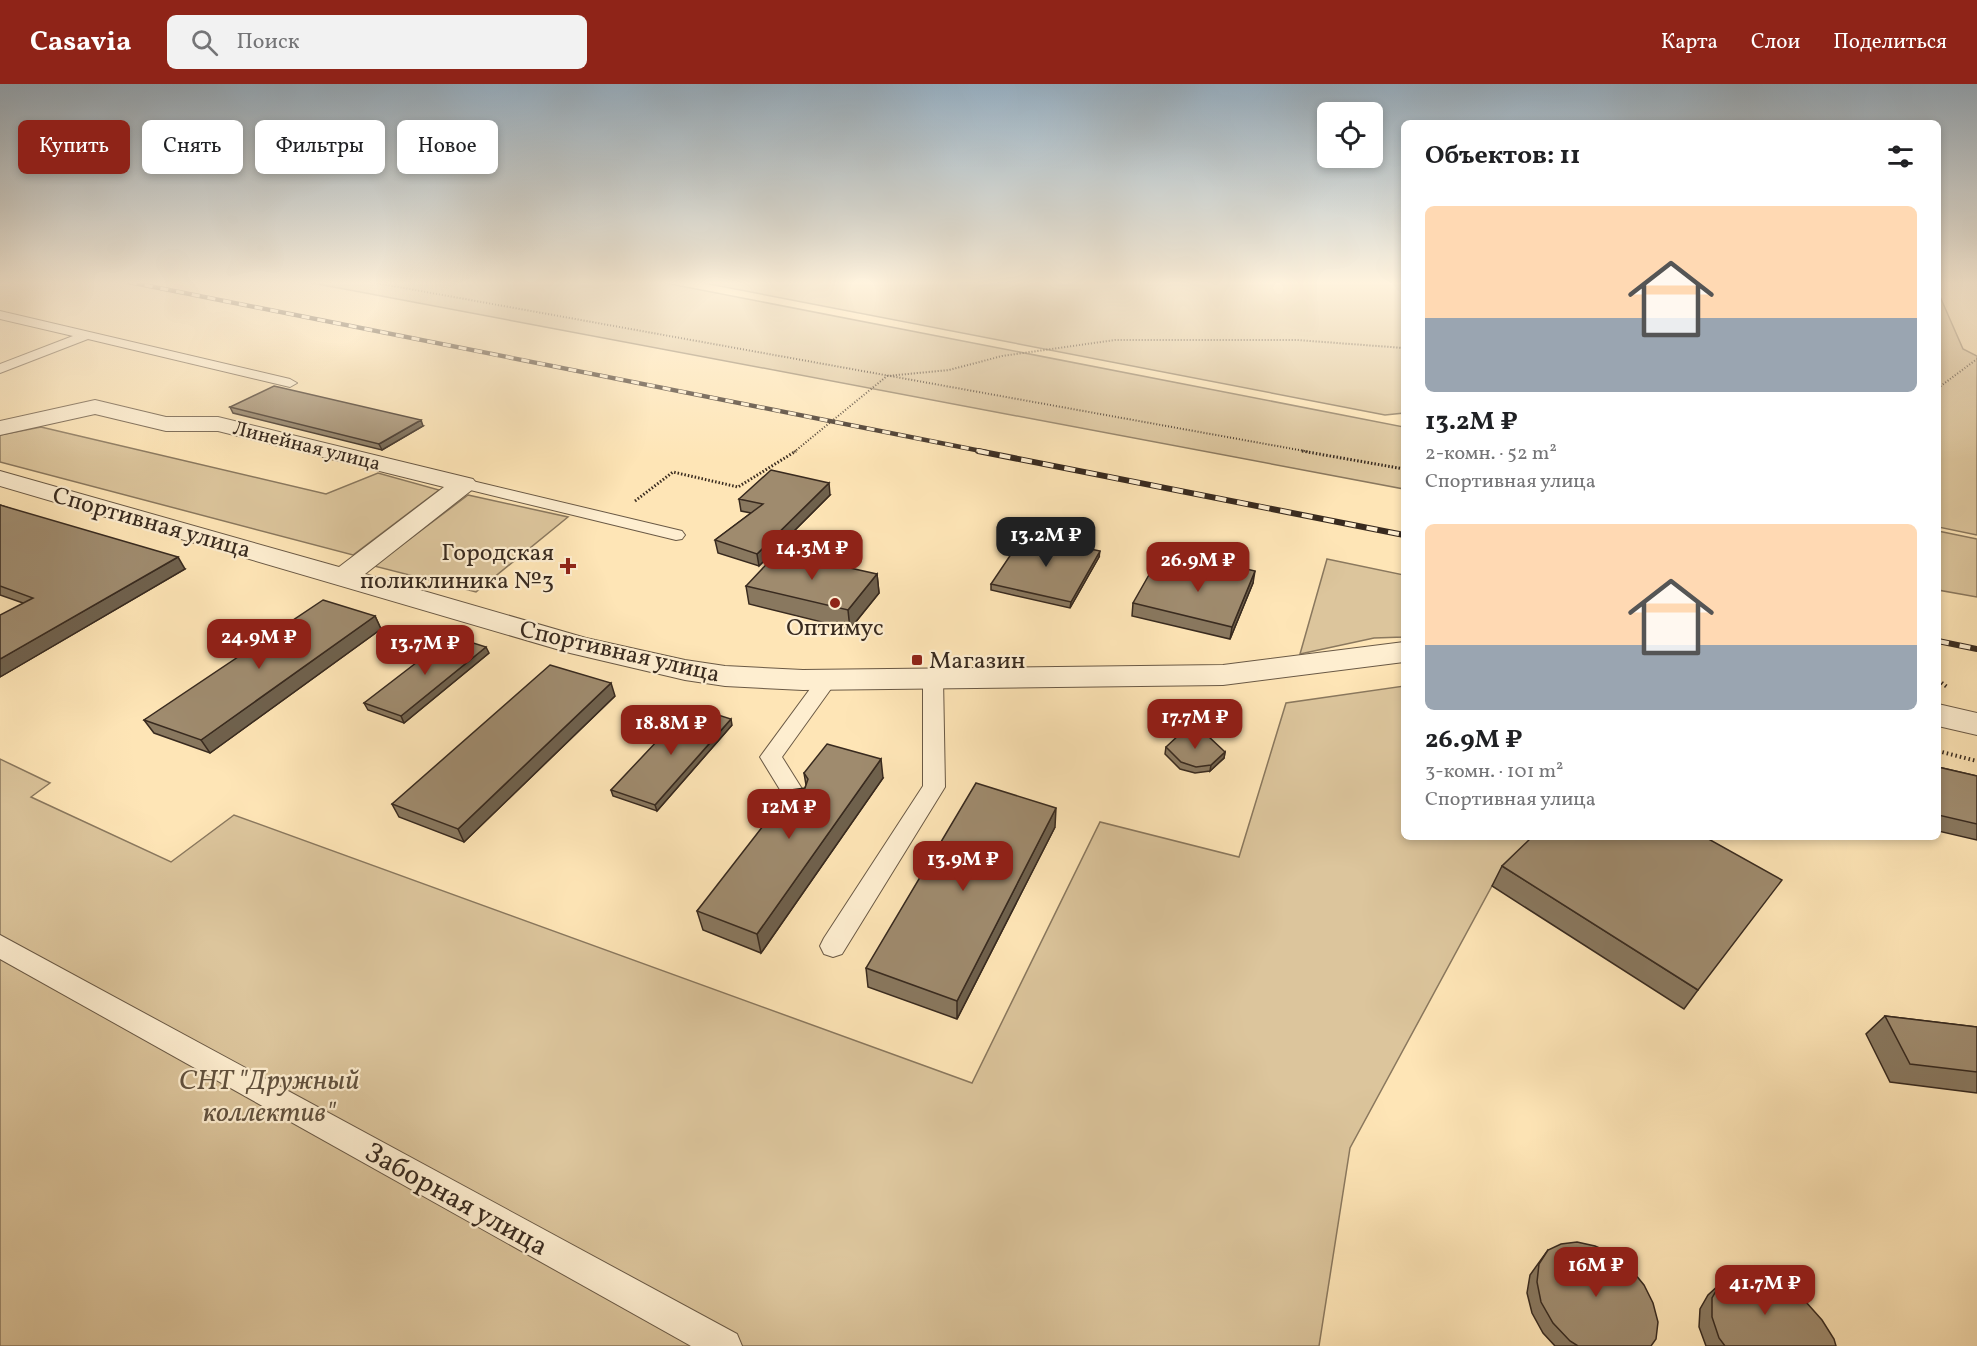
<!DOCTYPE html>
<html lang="ru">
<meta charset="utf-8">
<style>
body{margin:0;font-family:Vollkorn,serif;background:#f2f2f2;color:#202124;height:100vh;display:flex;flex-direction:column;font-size:22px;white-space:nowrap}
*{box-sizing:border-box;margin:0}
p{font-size:20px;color:#757577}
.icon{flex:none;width:33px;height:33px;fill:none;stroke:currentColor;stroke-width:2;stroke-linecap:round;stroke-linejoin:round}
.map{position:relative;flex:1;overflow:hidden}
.panel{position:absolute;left:1401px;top:36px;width:540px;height:720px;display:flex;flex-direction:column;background:#fff;border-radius:9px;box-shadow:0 3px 9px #0003}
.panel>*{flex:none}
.hud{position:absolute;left:18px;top:36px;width:570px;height:54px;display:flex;gap:12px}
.fabs{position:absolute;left:1317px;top:18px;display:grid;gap:12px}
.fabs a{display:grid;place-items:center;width:66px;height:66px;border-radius:9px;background:#fff;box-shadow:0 3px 9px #0003;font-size:30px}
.price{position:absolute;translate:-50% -51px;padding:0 14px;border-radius:12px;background:#8f2418;color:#fff;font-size:20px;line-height:39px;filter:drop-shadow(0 2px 3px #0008)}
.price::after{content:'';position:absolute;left:50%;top:36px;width:18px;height:14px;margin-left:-9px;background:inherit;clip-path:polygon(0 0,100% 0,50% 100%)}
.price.active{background:#222;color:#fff}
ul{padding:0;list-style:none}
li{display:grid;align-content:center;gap:12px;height:318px;padding:0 24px}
li span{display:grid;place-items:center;height:186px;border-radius:9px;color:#555}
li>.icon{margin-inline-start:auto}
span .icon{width:108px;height:108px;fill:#fffc;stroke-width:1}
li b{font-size:26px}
h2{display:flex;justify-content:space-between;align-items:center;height:72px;padding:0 24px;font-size:26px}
.tag{padding:0 21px;border-radius:9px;background:#fff;box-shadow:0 3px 9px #0003;font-size:21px;line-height:54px}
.tag.active{background:#8f2418;color:#fff}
header{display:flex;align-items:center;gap:36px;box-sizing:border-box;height:84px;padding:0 30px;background:#8f2418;color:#fff}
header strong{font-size:28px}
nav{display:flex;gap:33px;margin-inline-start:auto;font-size:21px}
.search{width:420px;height:54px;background:#f2f2f2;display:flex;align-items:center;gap:15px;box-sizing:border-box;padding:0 21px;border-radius:9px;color:#757577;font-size:22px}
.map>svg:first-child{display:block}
</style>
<header>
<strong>Casavia</strong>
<div class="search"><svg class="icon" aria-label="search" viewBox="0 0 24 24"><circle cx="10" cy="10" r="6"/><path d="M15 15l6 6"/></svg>Поиск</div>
<nav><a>Карта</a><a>Слои</a><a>Поделиться</a></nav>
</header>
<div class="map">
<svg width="1977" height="1262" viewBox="0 0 1977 1262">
<rect width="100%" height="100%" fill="#fee5b6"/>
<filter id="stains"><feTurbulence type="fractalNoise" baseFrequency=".00333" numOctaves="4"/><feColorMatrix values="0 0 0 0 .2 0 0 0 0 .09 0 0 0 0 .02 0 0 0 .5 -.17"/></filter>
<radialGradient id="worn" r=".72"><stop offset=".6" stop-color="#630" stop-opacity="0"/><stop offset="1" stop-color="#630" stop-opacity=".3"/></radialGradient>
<!-- green -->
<path fill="#dcc59c" stroke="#8a785e" stroke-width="1.5" d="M 307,198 L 660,198 L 1404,343 L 1404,405 Z
M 699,198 L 1404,198 L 1404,329 L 1385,331 Z
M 1938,208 L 1963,265 L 1977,272 L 1977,451 L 1938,443 Z
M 41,343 L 326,410 L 378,389 L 439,406 L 353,471 L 0,378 L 0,351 Z
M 468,411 L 568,433 L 476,508 L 374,482 Z
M 1938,447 L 1977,455 L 1977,513 L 1938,506 Z
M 1327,475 L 1404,491 L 1404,553 L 1374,554 L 1300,570 Z
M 1404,602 L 1404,753 L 1542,753 L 1492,802 L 1350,1064 L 1319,1262 L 0,1262 L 0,675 L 50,699 L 31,713 L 171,778 L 234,731 L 972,999 L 1100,738 L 1239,773 L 1286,619 Z"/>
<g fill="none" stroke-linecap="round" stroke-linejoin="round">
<defs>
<path id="lane" d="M 0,227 L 290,295 L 297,299 L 290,303 L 88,255 L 0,289 L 0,280 L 73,252 L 0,235 Z
M 464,395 L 682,447 L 685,451 L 682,455 L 676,456 L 458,403 L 456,400 Z
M 933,587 L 940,589 L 943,594 L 945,703 L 842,870 L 833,873 L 824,870 L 820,862 L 824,854 L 923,702 L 923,594 L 926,589 Z
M 828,588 L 835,590 L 838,595 L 782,673 L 809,716 L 806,722 L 798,724 L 790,722 L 760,673 L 821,590 Z
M 0,851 L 737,1250 L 742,1262 L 691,1262 L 0,875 Z"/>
<path id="street" d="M 95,316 L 166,333 L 218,333 L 473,395 L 477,400 L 473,405 L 365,490 L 586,554 L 685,576 L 725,582 L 803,586 L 1223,581 L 1404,558 L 1404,578 L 1223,601 L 803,606 L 725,602 L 685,596 L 570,569 L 0,402 L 0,387 L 339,483 L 444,403 L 218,347 L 166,347 L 95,330 L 0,351 L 0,337 Z
M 1938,620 L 1977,629 L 1977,651 L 1938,642 Z"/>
</defs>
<!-- lane casing -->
<use href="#lane" stroke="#6a5945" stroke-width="2"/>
<!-- street casing -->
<use href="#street" stroke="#6a5945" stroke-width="2"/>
<!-- path-far2 -->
<path stroke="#382a1f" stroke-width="2" stroke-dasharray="1 2" stroke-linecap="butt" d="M 371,198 L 1310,368
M 1938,304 L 1977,275
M 794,368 L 887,292 L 949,286 L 1002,272 L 1115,256 L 1297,256 L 1404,264"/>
<!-- path-far1 -->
<path stroke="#382a1f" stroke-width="3" stroke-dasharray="1.5 2" stroke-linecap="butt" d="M 1302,367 L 1404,385
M 635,417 L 673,388 L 738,403 L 796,367"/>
<!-- path -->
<path stroke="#382a1f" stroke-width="4" stroke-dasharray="1.5 3" stroke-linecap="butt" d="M 1938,596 L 1947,603
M 1938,667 L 1977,677"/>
<!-- lane -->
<use href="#lane" fill="#feeed0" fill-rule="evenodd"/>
<!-- street -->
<use href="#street" fill="#feeed0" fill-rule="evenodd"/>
<defs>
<path id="rail-far1" d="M 129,198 L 986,368"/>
<path id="rail" d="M 978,367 L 1404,451
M 1938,557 L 1977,565"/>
</defs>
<!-- rail-far1 casing -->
<use href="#rail-far1" stroke="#382a1f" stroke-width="4.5"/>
<!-- rail casing -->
<use href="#rail" stroke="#382a1f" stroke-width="6"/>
<!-- rail-far1 -->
<use href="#rail-far1" stroke="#feeed0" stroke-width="3" stroke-dasharray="8" stroke-linecap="butt"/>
<!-- rail -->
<use href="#rail" stroke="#feeed0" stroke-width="4" stroke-dasharray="11" stroke-linecap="butt"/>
</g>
<!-- wall -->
<path fill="#89785f" stroke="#382a1f" stroke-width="1.5" d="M 230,323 L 423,342 L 382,366 L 233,329 Z
M 830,411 L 759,482 L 718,469 L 715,456 L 751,429 L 741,427 L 739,415 Z
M 0,421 L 185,485 L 0,593 L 23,519 L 0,511 Z
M 1099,473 L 1070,524 L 991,506 L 991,500 Z
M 877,490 L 879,509 L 850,545 L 749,520 L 746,502 Z
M 1203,493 L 1253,499 L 1230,555 L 1132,532 L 1133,519 Z
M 375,532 L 381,545 L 210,669 L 154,649 L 144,636 Z
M 489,569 L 404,639 L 368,626 L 364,619 Z
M 615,612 L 464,758 L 399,733 L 392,720 Z
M 732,641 L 657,727 L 613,712 L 611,706 Z
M 1166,663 L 1225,668 L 1224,674 L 1210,687 L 1195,689 L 1180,685 L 1165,670 Z
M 1938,683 L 1977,692 L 1977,756 L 1938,747 Z
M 804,689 L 883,694 L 761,869 L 703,846 L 697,827 L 805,704 L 806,701 Z
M 1055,743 L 957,935 L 868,903 L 866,884 Z
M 1502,782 L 1698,906 L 1684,925 L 1492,802 Z
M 1885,932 L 1977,943 L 1977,1009 L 1890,998 L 1866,950 Z
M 1548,1166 L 1651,1262 L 1555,1262 L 1543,1249 L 1532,1229 L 1527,1209 L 1530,1191 Z
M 1720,1200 L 1836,1262 L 1706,1262 L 1699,1243 L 1700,1225 L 1708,1211 Z"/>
<!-- shaded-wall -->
<path fill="#6f614d" stroke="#382a1f" stroke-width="1.5" d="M 421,336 L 423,342 L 382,366 L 379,360 Z
M 829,399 L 830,411 L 759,482 L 757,470 Z
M 1100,467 L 1099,473 L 1070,524 L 1071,518 Z
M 178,473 L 185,485 L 0,593 L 0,575 Z
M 1255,487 L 1253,499 L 1230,555 L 1232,543 Z
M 877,490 L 879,509 L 850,545 L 848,526 Z
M 375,532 L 381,545 L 210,669 L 201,656 Z
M 486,563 L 489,569 L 404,639 L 401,632 Z
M 611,599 L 615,612 L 464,758 L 458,745 Z
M 731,635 L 732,641 L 657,727 L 655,721 Z
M 1225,668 L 1224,674 L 1210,687 L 1211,681 Z
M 881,675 L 883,694 L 761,869 L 757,850 Z
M 1056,724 L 1055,743 L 957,935 L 957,917 Z"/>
<!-- building -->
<path fill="#9f8b6e" stroke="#382a1f" stroke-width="1.5" d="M 274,302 L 421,336 L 379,360 L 230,323 Z
M 771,386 L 829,399 L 757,470 L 715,456 L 763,420 L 739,415 Z
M 0,421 L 178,473 L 0,575 L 0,531 L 33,514 L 0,502 Z
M 1024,451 L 1100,467 L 1071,518 L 991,500 Z
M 778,468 L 877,490 L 848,526 L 746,502 Z
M 1211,477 L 1255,487 L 1232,543 L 1133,519 L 1154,482 L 1203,493 Z
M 323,516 L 375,532 L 201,656 L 144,636 Z
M 451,552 L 486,563 L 401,632 L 364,619 Z
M 550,581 L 611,599 L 458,745 L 392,720 Z
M 690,622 L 731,635 L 655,721 L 611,706 Z
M 1195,648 L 1209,653 L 1225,668 L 1211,681 L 1196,683 L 1181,678 L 1166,663 L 1180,650 Z
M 827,660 L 881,675 L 757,850 L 697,827 L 791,706 L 805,704 L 808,695 L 804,689 Z
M 1938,683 L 1977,692 L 1977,740 L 1938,731 Z
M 976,699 L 1056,724 L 957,917 L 866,884 Z
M 1532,753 L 1705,753 L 1782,796 L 1698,906 L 1502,782 Z
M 1885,932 L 1977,943 L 1977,988 L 1910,980 Z
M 1577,1158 L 1595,1162 L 1613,1170 L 1630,1184 L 1644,1201 L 1653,1219 L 1658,1238 L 1656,1255 L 1651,1262 L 1578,1262 L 1570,1257 L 1553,1239 L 1541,1218 L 1537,1198 L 1539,1180 L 1548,1166 L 1561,1160 Z
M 1749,1191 L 1768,1195 L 1788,1205 L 1806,1218 L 1822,1236 L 1834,1255 L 1836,1262 L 1725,1262 L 1719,1254 L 1712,1233 L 1712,1214 L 1720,1200 L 1732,1193 Z"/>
<!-- sky -->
<linearGradient id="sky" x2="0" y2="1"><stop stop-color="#96aec0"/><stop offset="0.53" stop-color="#fff3de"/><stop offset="1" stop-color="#fff3de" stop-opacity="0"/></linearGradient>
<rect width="1977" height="375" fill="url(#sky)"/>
<!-- markers -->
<g fill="#8f2418" stroke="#feeed0" stroke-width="2">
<path d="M565 473h6v6h6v6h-6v6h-6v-6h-6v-6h6z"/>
<circle cx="835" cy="519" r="6"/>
<rect x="911" y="570" width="12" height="12" rx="3"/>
</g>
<g text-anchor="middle" stroke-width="4.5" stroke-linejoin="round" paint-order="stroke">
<!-- far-street labels -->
<g font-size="20" fill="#382a1f" stroke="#feeed0">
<text transform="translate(307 361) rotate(14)" y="7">Линейная улица</text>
</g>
<!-- street labels -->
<g font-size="24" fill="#382a1f" stroke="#feeed0">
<text transform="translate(152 438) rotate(16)" y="8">Спортивная улица</text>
<text transform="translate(620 567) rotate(13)" y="8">Спортивная улица</text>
</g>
<!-- poi labels -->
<g font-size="24" fill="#382a1f" stroke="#feeed0" text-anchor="end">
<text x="554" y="476">Городская<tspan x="554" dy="28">поликлиника №3</tspan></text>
<text x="835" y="551" text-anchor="middle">Оптимус</text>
<text x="929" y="584" text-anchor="start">Магазин</text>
</g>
<!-- near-park labels -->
<g font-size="28" font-style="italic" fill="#61513e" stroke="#feeed0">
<text x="269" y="1005">СНТ "Дружный<tspan x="269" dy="32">коллектив"</tspan></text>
</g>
<!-- near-street labels -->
<g font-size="28" fill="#382a1f" stroke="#feeed0">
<text transform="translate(457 1114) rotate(29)" y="10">Заборная улица</text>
</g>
</g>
<rect width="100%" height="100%" filter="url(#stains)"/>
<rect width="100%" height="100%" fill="url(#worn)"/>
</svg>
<div class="fabs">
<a><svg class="icon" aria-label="locate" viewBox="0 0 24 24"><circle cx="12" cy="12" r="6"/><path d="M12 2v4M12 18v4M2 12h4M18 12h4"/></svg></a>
</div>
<b class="price active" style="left:1046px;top:484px">13.2M ₽</b>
<b class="price" style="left:812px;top:497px">14.3M ₽</b>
<b class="price" style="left:1198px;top:509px">26.9M ₽</b>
<b class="price" style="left:259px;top:586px">24.9M ₽</b>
<b class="price" style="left:425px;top:592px">13.7M ₽</b>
<b class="price" style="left:1195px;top:666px">17.7M ₽</b>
<b class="price" style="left:671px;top:672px">18.8M ₽</b>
<b class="price" style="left:789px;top:756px">12M ₽</b>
<b class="price" style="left:963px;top:808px">13.9M ₽</b>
<b class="price" style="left:1596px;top:1214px">16M ₽</b>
<b class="price" style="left:1765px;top:1232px">41.7M ₽</b>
<div class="hud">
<a class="tag active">Купить</a>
<a class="tag">Снять</a>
<a class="tag">Фильтры</a>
<a class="tag">Новое</a>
</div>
<section class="panel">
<h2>Объектов: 11<svg class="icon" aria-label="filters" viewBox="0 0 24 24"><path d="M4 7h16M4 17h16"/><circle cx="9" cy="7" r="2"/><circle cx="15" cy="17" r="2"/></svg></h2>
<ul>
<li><span style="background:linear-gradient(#ffd9b3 60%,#9aa5b1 0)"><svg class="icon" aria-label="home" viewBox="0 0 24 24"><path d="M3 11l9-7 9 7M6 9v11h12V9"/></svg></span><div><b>13.2M ₽</b><p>2-комн. · 52 m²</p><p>Спортивная улица</p></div></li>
<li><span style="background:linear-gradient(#ffd9b3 65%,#9aa5b1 0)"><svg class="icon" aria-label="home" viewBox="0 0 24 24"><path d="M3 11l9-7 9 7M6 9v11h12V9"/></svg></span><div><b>26.9M ₽</b><p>3-комн. · 101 m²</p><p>Спортивная улица</p></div></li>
</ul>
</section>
</div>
